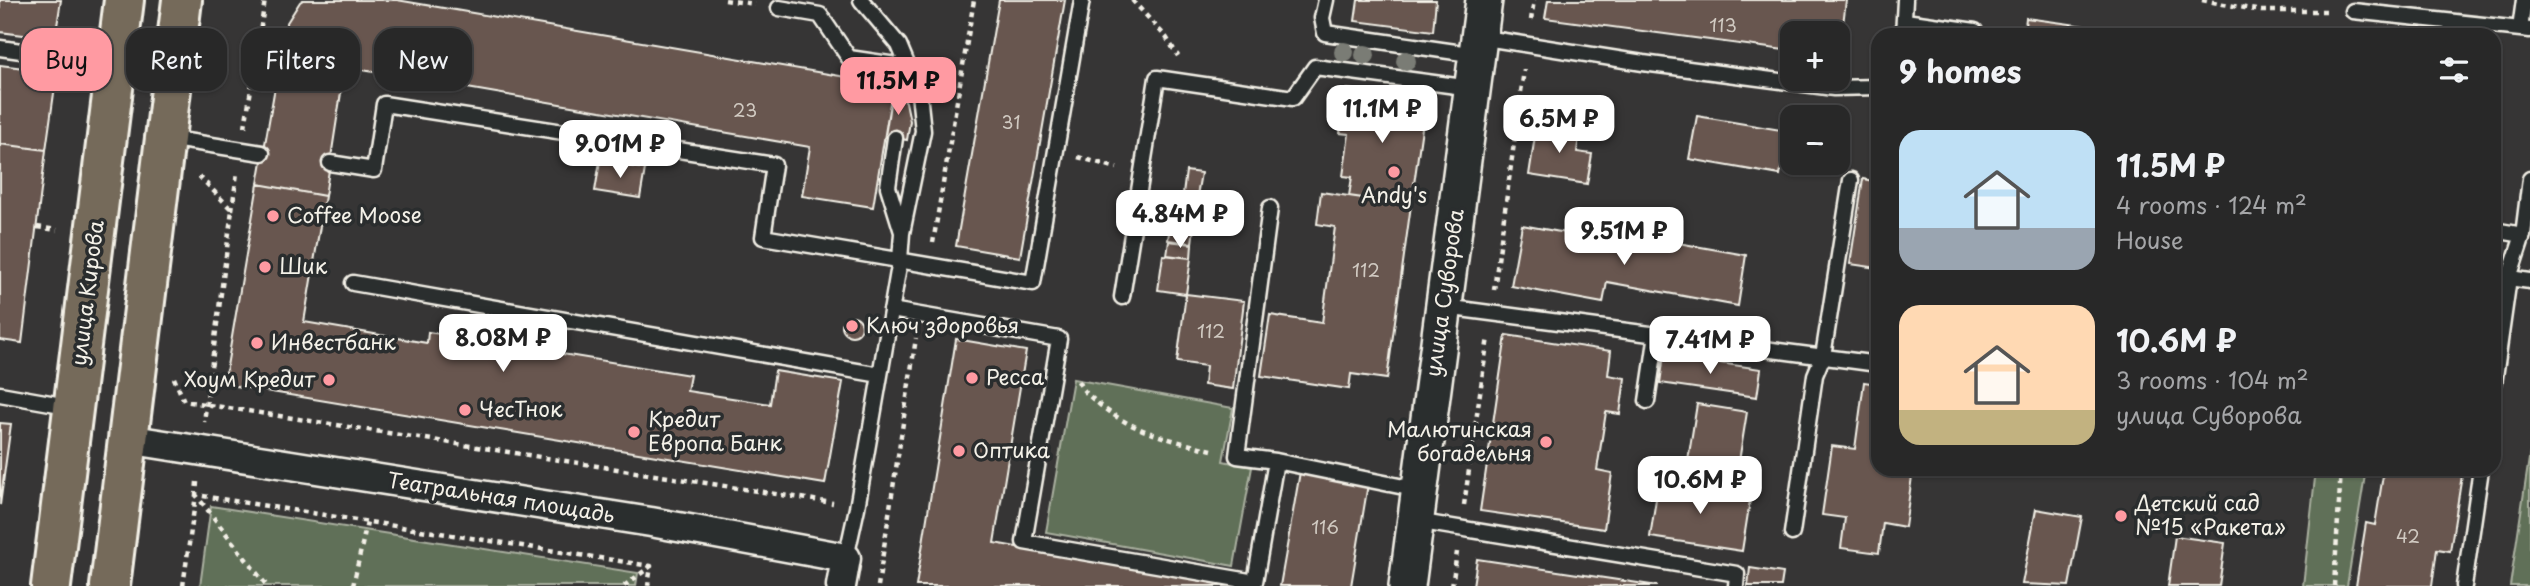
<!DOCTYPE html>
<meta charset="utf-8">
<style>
body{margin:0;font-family:"Playpen Sans",sans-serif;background:#303030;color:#f1f3f6;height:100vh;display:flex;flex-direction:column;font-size:26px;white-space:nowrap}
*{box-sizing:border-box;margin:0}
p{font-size:23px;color:#a5a6a8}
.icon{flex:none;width:38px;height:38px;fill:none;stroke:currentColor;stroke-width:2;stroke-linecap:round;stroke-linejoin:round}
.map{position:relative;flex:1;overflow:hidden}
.details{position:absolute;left:1871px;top:28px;width:630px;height:448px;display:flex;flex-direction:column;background:#282828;border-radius:21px;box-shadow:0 2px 5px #0004,0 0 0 2px #444445}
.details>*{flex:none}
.top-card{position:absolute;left:21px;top:28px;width:665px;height:63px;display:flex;gap:14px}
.fabs{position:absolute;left:1780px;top:21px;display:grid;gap:14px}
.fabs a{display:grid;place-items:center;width:70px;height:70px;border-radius:14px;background:#282828;box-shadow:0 2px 5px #0004,0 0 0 2px #444445;font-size:35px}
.price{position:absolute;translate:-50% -60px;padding:0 16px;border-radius:14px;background:#fff;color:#222;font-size:23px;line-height:46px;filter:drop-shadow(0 2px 4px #0008)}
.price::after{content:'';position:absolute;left:50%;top:42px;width:21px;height:16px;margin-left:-10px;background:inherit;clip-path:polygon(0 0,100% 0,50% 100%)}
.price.active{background:#ff9aa2;color:#111}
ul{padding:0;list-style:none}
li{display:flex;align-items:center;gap:21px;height:175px;padding:0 28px}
li span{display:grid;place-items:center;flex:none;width:196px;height:140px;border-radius:21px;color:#555}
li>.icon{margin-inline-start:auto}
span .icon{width:84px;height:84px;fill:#fffc;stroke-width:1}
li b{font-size:30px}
h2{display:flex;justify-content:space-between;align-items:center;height:84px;padding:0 28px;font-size:30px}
.pill{padding:0 24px;border-radius:21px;background:#282828;box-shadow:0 2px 5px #0004,0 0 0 2px #444445;font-size:24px;line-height:63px}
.pill.active{background:#ff9aa2;color:#111}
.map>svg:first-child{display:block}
</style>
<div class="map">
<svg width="2530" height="586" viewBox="0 0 2530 586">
<rect width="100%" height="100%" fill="#363535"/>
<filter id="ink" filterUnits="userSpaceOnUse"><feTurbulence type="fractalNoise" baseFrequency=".0143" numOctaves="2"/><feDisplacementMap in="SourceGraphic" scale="14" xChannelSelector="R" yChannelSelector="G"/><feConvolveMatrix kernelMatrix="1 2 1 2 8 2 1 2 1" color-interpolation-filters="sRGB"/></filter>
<g filter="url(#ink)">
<!-- green -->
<path fill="#617058" stroke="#aab0a0" stroke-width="2" d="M 1073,379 L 1233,408 L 1223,461 L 1252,467 L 1234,566 L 1046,532 Z
M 2530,452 L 2530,586 L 2510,586 Z
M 2316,469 L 2366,469 L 2347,586 L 2303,586 Z
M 211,506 L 638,573 L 636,586 L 200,586 Z"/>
<!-- building -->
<path fill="#675750" stroke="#f4f1e8" stroke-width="2" d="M 0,0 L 61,0 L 55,39 L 0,32 Z
M 303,0 L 397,0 L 893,85 L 873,207 L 802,196 L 810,147 L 345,67 L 325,196 L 258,184 L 286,24 L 300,2 Z
M 999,0 L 1065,0 L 1020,257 L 956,246 Z
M 1358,0 L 1436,0 L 1433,31 L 1355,21 Z
M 1548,0 L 1846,0 L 1839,57 L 1838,33 L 1792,33 L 1792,51 L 1545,18 Z
M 2026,18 L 2100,28 L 2099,35 L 2024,35 Z
M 2100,28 L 2151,35 L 2099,35 Z
M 0,65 L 57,72 L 46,150 L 0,144 Z
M 893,85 L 906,102 L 910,121 L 907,140 L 885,136 Z
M 1347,89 L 1426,100 L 1411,205 L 1349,196 L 1352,177 L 1343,176 L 1349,134 L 1340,133 Z
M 1697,116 L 1787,131 L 1780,175 L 1689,159 Z
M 1537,123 L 1580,129 L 1577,152 L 1592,154 L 1587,184 L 1529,175 Z
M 0,144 L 46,150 L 22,343 L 0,340 Z
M 600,161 L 645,169 L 640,198 L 595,191 Z
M 1186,171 L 1201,173 L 1197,196 L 1183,194 Z
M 1863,179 L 1878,182 L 1878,268 L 1850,264 Z
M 258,184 L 325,196 L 304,322 L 427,343 L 428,332 L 690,375 L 687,391 L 770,404 L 775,371 L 843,382 L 825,484 L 224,384 Z
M 1321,192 L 1411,205 L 1387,379 L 1351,374 L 1349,389 L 1261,376 L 1270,315 L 1322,323 L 1335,227 L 1317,224 Z
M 1174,195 L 1198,198 L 1196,212 L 1172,209 Z
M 1172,210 L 1196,213 L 1194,228 L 1170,225 Z
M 1170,225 L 1194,228 L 1192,243 L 1168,240 Z
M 1522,225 L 1615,242 L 1616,232 L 1746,255 L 1738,306 L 1607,282 L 1603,303 L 1511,286 Z
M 1169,241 L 1192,244 L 1191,258 L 1167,255 Z
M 1163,255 L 1191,258 L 1186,294 L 1158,290 Z
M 1186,294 L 1244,301 L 1233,389 L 1204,385 L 1206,366 L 1177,362 Z
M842 326a10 10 0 1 1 20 0a10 10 0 1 1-20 0Z
M 1506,335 L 1611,351 L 1608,375 L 1625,378 L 1620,414 L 1606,412 L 1597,470 L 1612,473 L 1604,529 L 1480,511 Z
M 956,339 L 1026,351 L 994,543 L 1234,586 L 916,586 Z
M 1664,355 L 1761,369 L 1757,397 L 1660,383 Z
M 1864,382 L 1878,384 L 1878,469 L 1913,469 L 1905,527 L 1883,523 L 1879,553 L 1841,548 L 1845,518 L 1822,515 L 1832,446 L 1855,449 Z
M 1697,404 L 1747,412 L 1735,486 L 1685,479 Z
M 0,423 L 11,424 L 0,505 Z
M 2384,469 L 2463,469 L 2450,551 L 2437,549 L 2432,586 L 2356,586 L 2366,523 L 2375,525 Z
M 1300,472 L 1368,484 L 1351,586 L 1280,586 Z
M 1659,480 L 1751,494 L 1742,551 L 1650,537 Z
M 2036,509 L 2082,517 L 2069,586 L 2022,584 Z
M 2175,536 L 2225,543 L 2219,586 L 2168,586 Z
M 1477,559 L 1658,586 L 1473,586 Z
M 1750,568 L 1783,573 L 1781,586 L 1748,586 Z"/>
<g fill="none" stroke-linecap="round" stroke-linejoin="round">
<defs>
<path id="service" d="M 1326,0 L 1322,18 L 1325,33 L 1476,55
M 779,8 L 820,15 L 849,58 L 909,67
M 2353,11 L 2530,30
M 1905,21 L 1975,31
M 2520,29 L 2524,0
M 1903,35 L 1905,0
M 1479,37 L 1643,63 L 1834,88 L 1878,87
M 0,48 L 113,64
M 167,138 L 262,153
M 895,138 L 888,187 L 902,232
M 330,163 L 374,170 L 384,104 L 774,165 L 763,237 L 1033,283 L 1082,0
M 2530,179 L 2523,235 L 2509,278 L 2530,281
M 1270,208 L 1237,456 L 1276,461 L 1419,490
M 2494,230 L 2523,235
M 353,283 L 880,375
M 1122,297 L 1157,78 L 1293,98 L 1315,67 L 1471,88
M 1445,307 L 1878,364
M 891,310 L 1059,339 L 1024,542 L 1255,582 L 1276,461
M 2494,384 L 2509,278
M 0,394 L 73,407
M 1647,401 L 1657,334
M 1416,521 L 1737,574 L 1736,586
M 1792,533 L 1815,375 L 1823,356 L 1851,180
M 846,558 L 857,508 L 900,260 L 902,233 L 923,131 L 919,93 L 899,45 L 861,0
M 2464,586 L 2481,469"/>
<path id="minor" d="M 127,439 L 651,522 L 846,558 L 841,586"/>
<path id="tertiary" d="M 1407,586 L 1484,0"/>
<path id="primary" d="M 51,586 L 124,0
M 110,586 L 182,0"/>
</defs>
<!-- service casing -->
<use href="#service" stroke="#f4f1e8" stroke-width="19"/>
<!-- minor casing -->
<use href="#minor" stroke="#f4f1e8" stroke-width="33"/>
<!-- tertiary casing -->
<use href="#tertiary" stroke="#f4f1e8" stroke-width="40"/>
<!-- primary casing -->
<use href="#primary" stroke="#f4f1e8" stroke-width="44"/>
<!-- path -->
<path stroke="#f4f1e8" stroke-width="4.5" stroke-dasharray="5 5" stroke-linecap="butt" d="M 725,0 L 755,4
M 1132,0 L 1166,37 L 1178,56
M 2202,0 L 2261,11 L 2329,11
M 1531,20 L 1534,0
M 245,127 L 265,0
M 1078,157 L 1117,168
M 199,176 L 232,210 L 204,422
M 232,210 L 237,173
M 37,227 L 57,230
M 933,243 L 974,0
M 1494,290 L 1524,70
M 174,378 L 184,401 L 833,503
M 1078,381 C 1083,392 1091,397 1100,405 C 1133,432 1171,440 1212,450
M 197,482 L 196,495 L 651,566 L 648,586
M 1464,505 L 1488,337
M 183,586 L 196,495 L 267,586
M 353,586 L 367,522
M 624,586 L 651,566
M 878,586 L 916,338
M 1452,586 L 1457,552
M 2334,586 L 2341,469"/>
<!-- service -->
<use href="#service" stroke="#2a2d2e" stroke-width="14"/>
<!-- minor -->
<use href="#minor" stroke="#2a2d2e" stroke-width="28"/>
<!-- tertiary -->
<use href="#tertiary" stroke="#2a2d2e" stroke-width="35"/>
<!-- primary -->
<use href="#primary" stroke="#746a5a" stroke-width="38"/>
</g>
<!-- trees -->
<g fill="#7a7c74">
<circle cx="1344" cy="52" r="10"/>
<circle cx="1365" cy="55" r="10"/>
<circle cx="1406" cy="61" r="10"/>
</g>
</g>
<!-- markers -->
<g fill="#ff9aa2" stroke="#2a2d2e" stroke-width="2.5">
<circle cx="1394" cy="172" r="7"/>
<circle cx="273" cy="216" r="7"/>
<circle cx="265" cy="267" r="7"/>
<circle cx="852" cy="326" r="7"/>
<circle cx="257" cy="343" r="7"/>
<circle cx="972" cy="378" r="7"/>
<circle cx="329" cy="380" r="7"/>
<circle cx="465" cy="410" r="7"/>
<circle cx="634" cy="432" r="7"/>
<circle cx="1546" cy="442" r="7"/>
<circle cx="959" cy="451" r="7"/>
<circle cx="2121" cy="516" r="7"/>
</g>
<g text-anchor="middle" stroke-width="7" stroke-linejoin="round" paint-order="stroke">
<!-- number labels -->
<g font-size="18" fill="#d1cac2">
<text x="1723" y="32">113</text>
<text x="745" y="117">23</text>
<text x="1011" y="129">31</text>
<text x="1366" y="277">112</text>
<text x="1211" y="338">112</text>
<text x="1325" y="534">116</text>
<text x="2408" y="543">42</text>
</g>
<!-- poi labels -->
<g font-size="21" fill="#f4f1e8" stroke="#2a2d2e" text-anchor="start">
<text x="1394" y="203" text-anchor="middle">Andy's</text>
<text x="287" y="223">Coffee Moose</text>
<text x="279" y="274">Шик</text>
<text x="866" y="333">Ключ здоровья</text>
<text x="271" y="350">Инвестбанк</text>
<text x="986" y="385">Ресса</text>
<text x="315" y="387" text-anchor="end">Хоум Кредит</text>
<text x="479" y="417">ЧесТнок</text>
<text x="648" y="427">Кредит<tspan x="648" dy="24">Европа Банк</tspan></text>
<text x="1532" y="437" text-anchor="end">Малютинская<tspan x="1532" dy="24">богадельня</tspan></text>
<text x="973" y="458">Оптика</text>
<text x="2135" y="511">Детский сад<tspan x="2135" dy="24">№15 «Ракета»</tspan></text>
</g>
<!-- street labels -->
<g font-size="21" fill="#f4f1e8" stroke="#2a2d2e">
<text transform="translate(88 293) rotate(-83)" y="7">улица Кирова</text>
<text transform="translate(1445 293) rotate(-82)" y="7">улица Суворова</text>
<text transform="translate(501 498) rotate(9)" y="7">Театральная площадь</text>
</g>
</g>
</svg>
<div class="fabs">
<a>+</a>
<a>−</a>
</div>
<b class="price active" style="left:898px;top:117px">11.5M ₽</b>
<b class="price" style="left:1382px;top:145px">11.1M ₽</b>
<b class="price" style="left:1559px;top:155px">6.5M ₽</b>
<b class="price" style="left:620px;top:180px">9.01M ₽</b>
<b class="price" style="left:1180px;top:250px">4.84M ₽</b>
<b class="price" style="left:1624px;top:267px">9.51M ₽</b>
<b class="price" style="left:503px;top:374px">8.08M ₽</b>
<b class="price" style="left:1710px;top:376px">7.41M ₽</b>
<b class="price" style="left:1700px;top:516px">10.6M ₽</b>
<div class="top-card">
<a class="pill active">Buy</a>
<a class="pill">Rent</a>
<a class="pill">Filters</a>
<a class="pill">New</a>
</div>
<section class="details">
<h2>9 homes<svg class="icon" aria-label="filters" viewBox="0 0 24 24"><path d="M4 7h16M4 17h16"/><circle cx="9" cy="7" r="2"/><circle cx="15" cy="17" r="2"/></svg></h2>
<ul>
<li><span style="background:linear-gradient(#bfe0f5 70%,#9aa5b1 0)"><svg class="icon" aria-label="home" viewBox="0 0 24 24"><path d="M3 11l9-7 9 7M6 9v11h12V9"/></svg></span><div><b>11.5M ₽</b><p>4 rooms · 124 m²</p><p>House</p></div></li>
<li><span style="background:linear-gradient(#ffd9b3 75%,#c2b280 0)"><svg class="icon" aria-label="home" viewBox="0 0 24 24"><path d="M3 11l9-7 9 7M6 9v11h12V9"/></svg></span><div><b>10.6M ₽</b><p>3 rooms · 104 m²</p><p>улица Суворова</p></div></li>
</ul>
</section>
</div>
